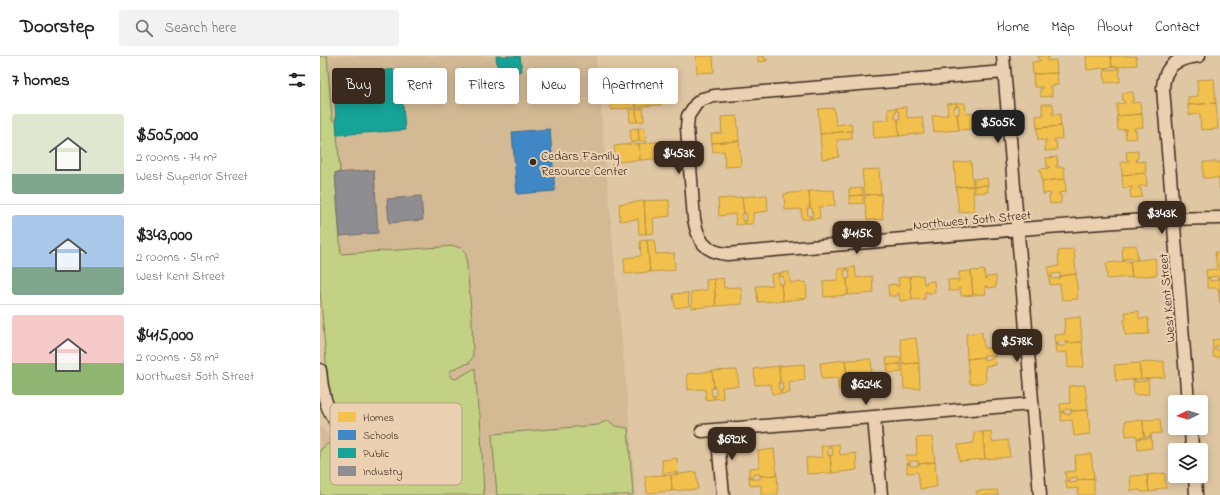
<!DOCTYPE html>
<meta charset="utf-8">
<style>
body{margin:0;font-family:"Indie Flower",sans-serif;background:#f2f2f2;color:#202124;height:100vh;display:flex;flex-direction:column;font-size:15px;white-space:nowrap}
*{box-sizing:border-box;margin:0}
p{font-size:13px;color:#757577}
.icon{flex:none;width:22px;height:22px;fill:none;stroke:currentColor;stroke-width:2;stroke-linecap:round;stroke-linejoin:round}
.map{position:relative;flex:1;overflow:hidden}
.sheet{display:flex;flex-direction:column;background:#fff;width:320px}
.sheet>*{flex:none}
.guide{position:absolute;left:12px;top:12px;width:380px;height:36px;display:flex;gap:8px}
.needle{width:26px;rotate:265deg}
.tools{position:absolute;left:848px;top:339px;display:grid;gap:8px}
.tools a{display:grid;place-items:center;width:40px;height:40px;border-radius:4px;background:#fff;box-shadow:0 2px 10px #0003;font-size:20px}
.price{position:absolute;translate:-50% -34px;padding:0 9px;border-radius:8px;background:#3b2a1e;color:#fff;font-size:13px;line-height:26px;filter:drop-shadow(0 1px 2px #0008)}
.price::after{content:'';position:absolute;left:50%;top:24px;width:12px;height:9px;margin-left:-6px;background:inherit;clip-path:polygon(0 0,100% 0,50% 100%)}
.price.selected{background:#222;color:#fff}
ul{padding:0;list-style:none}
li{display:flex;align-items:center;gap:12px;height:100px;padding:0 12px}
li+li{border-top:1px solid #e0e0e0}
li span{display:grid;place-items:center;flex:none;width:112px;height:80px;border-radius:4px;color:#555}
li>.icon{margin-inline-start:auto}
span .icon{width:48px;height:48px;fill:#fffc;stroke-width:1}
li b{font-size:17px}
h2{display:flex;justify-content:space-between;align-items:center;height:48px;padding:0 12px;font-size:17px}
.pill{padding:0 14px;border-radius:4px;background:#fff;box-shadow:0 2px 10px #0003;font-size:14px;line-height:36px}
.pill.selected{background:#3b2a1e;color:#fff}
header{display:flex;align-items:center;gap:24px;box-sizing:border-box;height:56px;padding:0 20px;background:#fff;border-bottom:1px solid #e0e0e0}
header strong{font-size:19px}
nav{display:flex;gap:22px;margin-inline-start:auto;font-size:14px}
.search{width:280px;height:36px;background:#f2f2f2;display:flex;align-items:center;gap:10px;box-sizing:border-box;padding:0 14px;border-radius:4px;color:#757577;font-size:15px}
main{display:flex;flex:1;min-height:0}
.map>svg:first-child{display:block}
</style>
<header>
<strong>Doorstep</strong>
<div class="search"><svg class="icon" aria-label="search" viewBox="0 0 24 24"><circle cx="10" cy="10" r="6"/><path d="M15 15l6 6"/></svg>Search here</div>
<nav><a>Home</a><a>Map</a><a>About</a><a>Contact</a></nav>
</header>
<main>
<section class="sheet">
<h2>7 homes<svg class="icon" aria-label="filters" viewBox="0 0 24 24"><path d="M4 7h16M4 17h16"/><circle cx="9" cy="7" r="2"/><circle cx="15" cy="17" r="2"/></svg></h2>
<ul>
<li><span style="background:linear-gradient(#dfe7d0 75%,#7fa58c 0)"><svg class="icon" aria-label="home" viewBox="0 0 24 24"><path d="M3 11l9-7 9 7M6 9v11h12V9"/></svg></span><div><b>$505,000</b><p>2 rooms · 74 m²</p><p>West Superior Street</p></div></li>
<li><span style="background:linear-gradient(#a9c7e8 65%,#7fa58c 0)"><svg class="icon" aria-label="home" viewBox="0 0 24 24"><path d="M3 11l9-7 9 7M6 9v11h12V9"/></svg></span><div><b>$343,000</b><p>2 rooms · 54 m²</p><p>West Kent Street</p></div></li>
<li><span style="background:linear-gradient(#f6c9c9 60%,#8fb573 0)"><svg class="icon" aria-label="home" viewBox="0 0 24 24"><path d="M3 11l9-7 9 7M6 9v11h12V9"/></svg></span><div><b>$415,000</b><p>2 rooms · 58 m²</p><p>Northwest 50th Street</p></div></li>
</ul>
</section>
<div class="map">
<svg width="900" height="439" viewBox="0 0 900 439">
<rect width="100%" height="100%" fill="#e0c7a3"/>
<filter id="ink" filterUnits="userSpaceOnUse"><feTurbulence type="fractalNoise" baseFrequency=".025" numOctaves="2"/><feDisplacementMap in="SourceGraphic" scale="8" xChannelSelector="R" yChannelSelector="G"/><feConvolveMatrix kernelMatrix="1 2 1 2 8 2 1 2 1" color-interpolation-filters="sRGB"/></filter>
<g filter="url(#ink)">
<!-- built -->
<path fill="#d3b994" d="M 0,0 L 276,0 L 316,439 L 0,439 L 0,371 L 20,392 L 28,398 Z"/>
<!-- green -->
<path fill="#c3d185" stroke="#7f7e52" d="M 0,0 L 7,0 L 12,64 L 16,64 L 20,116 L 15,117 L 21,198 L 135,190 L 143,193 L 146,199 L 152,264 L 153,301 L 149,307 L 140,310 L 130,315 L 130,321 L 136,323 L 155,312 L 158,353 L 160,358 L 164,439 L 0,439 L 0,394 L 9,387 L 12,387 C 22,397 35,410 51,406 C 54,405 57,405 60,403 C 67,398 71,391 79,387 C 89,382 107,384 118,381 L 116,377 C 104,378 90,377 79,381 C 72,384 69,391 63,395 C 43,412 24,394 12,378 L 19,381 L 19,357 C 11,351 9,337 8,328 L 0,234 Z
M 288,364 L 295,370 L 308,372 L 313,439 L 177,439 L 172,378 L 278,369 Z"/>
<!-- homes -->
<path fill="#f2c14e" stroke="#bb9440" d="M 376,0 L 393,0 L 394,16 L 377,17 Z
M 438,0 L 444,0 L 444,3 L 447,3 L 447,5 L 438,6 Z
M 718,0 L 729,0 L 729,2 L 727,2 L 727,5 L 736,4 L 737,17 L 713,18 L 712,6 L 720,5 L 720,3 L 718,3 Z
M 766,0 L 791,0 L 792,11 L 767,14 Z
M 791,0 L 816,0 L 817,9 L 792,11 Z
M 797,11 L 799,11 L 800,26 L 785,27 L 784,12 L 786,12 L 786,14 L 798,13 Z
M 737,17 L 738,29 L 730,30 L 730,32 L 732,32 L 732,40 L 721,41 L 720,33 L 722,33 L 722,31 L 714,31 L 713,18 Z
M 894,23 L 896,47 L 868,49 L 868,41 L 878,40 L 877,24 Z
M 340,33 L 341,49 L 323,50 L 324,65 L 317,66 L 316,53 L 322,53 L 322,51 L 316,51 L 315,35 Z
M 315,35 L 316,51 L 310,52 L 310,54 L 316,53 L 317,66 L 310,66 L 309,52 L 291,54 L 290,37 Z
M 813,36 L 814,44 L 812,44 L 812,47 L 820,46 L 822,58 L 797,60 L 797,48 L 805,47 L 804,45 L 803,45 L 802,37 Z
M 636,47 L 645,47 L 646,58 L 662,57 L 663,72 L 639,74 L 637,58 L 639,58 L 639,50 L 637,50 Z
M 636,47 L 637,50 L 634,51 L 634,58 L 637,58 L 639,74 L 614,76 L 612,60 L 628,59 L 627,48 Z
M 896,47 L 898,73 L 881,74 L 880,58 L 869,59 L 868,49 Z
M 722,48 L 733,48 L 734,56 L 732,56 L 732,58 L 740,58 L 741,70 L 717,72 L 716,60 L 724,59 L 724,57 L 722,57 Z
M 586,51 L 587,62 L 602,61 L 604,77 L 579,80 L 578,63 L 580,63 L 579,55 L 577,55 L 576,52 Z
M 514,52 L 516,69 L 531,67 L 532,75 L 500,78 L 498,53 Z
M 576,52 L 577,55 L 575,55 L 575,63 L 578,63 L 579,80 L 554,82 L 553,65 L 569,64 L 568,53 Z
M 822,58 L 823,71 L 814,72 L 814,74 L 816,74 L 817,82 L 806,83 L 805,74 L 807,74 L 807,73 L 798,74 L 797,60 Z
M 417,60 L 419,85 L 392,87 L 391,78 L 402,77 L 401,61 Z
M 741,70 L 742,83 L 734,83 L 734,86 L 736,85 L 737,94 L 725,95 L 725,86 L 727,86 L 727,84 L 718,84 L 717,72 Z
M 318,72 L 325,72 L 326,87 L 344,85 L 345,102 L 320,104 L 319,88 L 325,87 L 325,85 L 319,85 Z
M 318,72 L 319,85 L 313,86 L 313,88 L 319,88 L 320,104 L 296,106 L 294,90 L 311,88 L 310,73 Z
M 532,75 L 532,83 L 517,84 L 519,101 L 502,103 L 500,78 Z
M 419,85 L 421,110 L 405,111 L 404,95 L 393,96 L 392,87 Z
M 818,95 L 818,102 L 816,103 L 817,106 L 825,105 L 826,117 L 802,119 L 801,106 L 809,105 L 809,104 L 807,104 L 806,96 Z
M 737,101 L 738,109 L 736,109 L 736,111 L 744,111 L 745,123 L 722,125 L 720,113 L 729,112 L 729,110 L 727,110 L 726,102 Z
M 651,105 L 652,123 L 667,122 L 668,129 L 654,130 L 654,124 L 652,124 L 653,130 L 636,131 L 634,107 Z
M 883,106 L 900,106 L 900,133 L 899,133 L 899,122 L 883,122 Z
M 559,113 L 561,138 L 545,139 L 544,133 L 542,134 L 543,139 L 529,140 L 529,133 L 544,132 L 542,114 Z
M 826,117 L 827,130 L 819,130 L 819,133 L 821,133 L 822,141 L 811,142 L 810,134 L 812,133 L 812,131 L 803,132 L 802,119 Z
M 745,123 L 746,136 L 738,137 L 739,139 L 741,139 L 741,147 L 730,148 L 729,140 L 731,140 L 731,137 L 723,138 L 722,125 Z
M 668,129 L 668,136 L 653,137 L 654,155 L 639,156 L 636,131 L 653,130 L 653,136 L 655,136 L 654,130 Z
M 514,134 L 515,150 L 499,151 L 500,162 L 491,163 L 491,160 L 493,160 L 492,152 L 490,152 L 489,135 Z
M 489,135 L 490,152 L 487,152 L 488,160 L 491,160 L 491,163 L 482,163 L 481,153 L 465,154 L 464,138 Z
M 561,138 L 563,163 L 547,164 L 545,147 L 530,148 L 529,140 L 543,139 L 543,145 L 545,145 L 545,139 Z
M 447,139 L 448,155 L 433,157 L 433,168 L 425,168 L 424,165 L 427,165 L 426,157 L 424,158 L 422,141 Z
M 422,141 L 424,158 L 422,158 L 422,165 L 424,165 L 425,168 L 416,169 L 415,158 L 399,160 L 398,143 Z
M 349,144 L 350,160 L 333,162 L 334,177 L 326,178 L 324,145 Z
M 324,145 L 326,178 L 319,178 L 318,163 L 300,165 L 299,148 Z
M 327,184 L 334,184 L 336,198 L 354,197 L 355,214 L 330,216 Z
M 327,184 L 330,216 L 305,218 L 304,202 L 321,200 L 320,185 Z
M 816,189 L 818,204 L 816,204 L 816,202 L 804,203 L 804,205 L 803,205 L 802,190 Z
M 754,193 L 756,218 L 740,220 L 740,217 L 732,218 L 732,220 L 729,221 L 728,211 L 739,210 L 738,195 Z
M 895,196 L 900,196 L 900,223 L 898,223 L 897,220 L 890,221 L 890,222 L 887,222 L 886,214 L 897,213 Z
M 835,202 L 837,219 L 812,221 L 810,205 Z
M 810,205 L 812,221 L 787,223 L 786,207 Z
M 535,211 L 536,222 L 552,220 L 553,237 L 528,239 L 527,223 L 530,222 L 529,214 L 527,214 L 526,212 Z
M 526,212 L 527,214 L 524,215 L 525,223 L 527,223 L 528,239 L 504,241 L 503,225 L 518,224 L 518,213 Z
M 664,214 L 665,223 L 667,222 L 667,221 L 676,220 L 676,231 L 667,232 L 667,230 L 665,230 L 666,238 L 653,239 L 651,215 Z
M 651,215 L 653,239 L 641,240 L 640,232 L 638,232 L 638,235 L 629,235 L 628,224 L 637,223 L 637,225 L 639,225 L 639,216 Z
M 469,216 L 470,227 L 486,226 L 487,242 L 463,245 L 461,228 L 464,228 L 463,220 L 460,220 L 460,217 Z
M 460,217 L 460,220 L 458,220 L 459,229 L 461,228 L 463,245 L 438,246 L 436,230 L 452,229 L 451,218 Z
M 756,218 L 758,243 L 742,244 L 740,228 L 730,229 L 729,221 L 732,220 L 732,223 L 740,222 L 740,220 Z
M 603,219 L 604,228 L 606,228 L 606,226 L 614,225 L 615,237 L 607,237 L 606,235 L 605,236 L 605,243 L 592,244 L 590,220 Z
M 590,220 L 592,244 L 580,245 L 579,237 L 577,238 L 577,240 L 569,240 L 568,229 L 576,228 L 576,230 L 579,230 L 578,222 Z
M 403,222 L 404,232 L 421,231 L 422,248 L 396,250 L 394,223 Z
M 887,222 L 890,222 L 890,225 L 898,224 L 898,223 L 900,223 L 900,247 L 898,232 L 887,232 Z
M 394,223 L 396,250 L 372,252 L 371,236 L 387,234 L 386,224 Z
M 368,237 L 369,250 L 355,252 L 353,238 Z
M 819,255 L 819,263 L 828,262 L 829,278 L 805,279 L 804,264 L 806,264 L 805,256 Z
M 760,261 L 762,286 L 746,287 L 746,285 L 738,286 L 738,288 L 735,288 L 734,279 L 745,278 L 744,263 Z
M 662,276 L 664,292 L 674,292 L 675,300 L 672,301 L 672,299 L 664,299 L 664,301 L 647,303 L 646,278 Z
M 596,282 L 599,307 L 582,308 L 582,302 L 580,303 L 580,308 L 567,309 L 566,302 L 582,301 L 580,283 Z
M 900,283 L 900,290 L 895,290 L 896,292 L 893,293 L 892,284 Z
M 762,286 L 764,311 L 748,312 L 747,296 L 736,297 L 735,288 L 738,288 L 738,290 L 746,290 L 746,287 Z
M 896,292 L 896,294 L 900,294 L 900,301 L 893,301 L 893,293 Z
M 675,300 L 676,309 L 665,310 L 666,326 L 650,328 L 647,303 L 664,301 L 664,304 L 672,303 L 672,301 Z
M 551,303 L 552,319 L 536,320 L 536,331 L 528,332 L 527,329 L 529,329 L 529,321 L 527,321 L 525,304 Z
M 525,304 L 527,321 L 524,321 L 525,329 L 527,329 L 528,332 L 518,333 L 518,322 L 502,323 L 500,307 Z
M 844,305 L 845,321 L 821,323 L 819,307 Z
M 599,307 L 600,332 L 584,333 L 583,316 L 568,317 L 567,309 L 580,308 L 581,314 L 583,314 L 582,308 Z
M 819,307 L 821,323 L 796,325 L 794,309 Z
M 484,308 L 485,324 L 469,326 L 470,337 L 461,338 L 461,334 L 463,334 L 462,326 L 460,327 L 459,310 Z
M 459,310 L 460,327 L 458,327 L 459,334 L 461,334 L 461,338 L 452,338 L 451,328 L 435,329 L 434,313 Z
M 417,314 L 419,330 L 402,331 L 403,342 L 394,343 L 394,340 L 396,340 L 396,332 L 394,332 L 392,315 Z
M 392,315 L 394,332 L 391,332 L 392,340 L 394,340 L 394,343 L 386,344 L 385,333 L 368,334 L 367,318 Z
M 827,323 L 828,323 L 829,338 L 814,339 L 813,324 L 815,324 L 815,326 L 826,325 Z
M 765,329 L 768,354 L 751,355 L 751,353 L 743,354 L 744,356 L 741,356 L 740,348 L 750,347 L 749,330 Z
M 768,354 L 770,378 L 754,380 L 752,364 L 741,365 L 741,356 L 744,356 L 744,358 L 751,358 L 751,355 Z
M 840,363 L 841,377 L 831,378 L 831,380 L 824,381 L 823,364 Z
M 823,364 L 824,381 L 817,382 L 816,379 L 806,380 L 805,365 Z
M 671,375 L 672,386 L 688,384 L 690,401 L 665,403 L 663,376 Z
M 654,376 L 663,376 L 665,403 L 639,405 L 638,389 L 654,387 Z
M 831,380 L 832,392 L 818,394 L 817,382 L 818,382 L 818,383 L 831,382 Z
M 612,381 L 615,406 L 598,408 L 598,405 L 590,405 L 590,408 L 587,408 L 586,399 L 597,399 L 596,382 Z
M 519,388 L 520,399 L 536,397 L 537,414 L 512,417 L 510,399 L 513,399 L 512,392 L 510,392 L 510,389 Z
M 510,389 L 510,392 L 508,392 L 508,400 L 510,399 L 512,417 L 487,418 L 486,402 L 502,401 L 501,390 Z
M 454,393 L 457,419 L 440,420 L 440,418 L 432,419 L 432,421 L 429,421 L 429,412 L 439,411 L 438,395 Z
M 771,398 L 774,422 L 757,424 L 757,421 L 749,422 L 749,424 L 746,425 L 745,416 L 756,415 L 755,399 Z
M 357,402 L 358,418 L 356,418 L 356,416 L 345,417 L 345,419 L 343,419 L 342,404 Z
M 615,406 L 617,431 L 600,433 L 598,416 L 587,417 L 587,408 L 590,408 L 590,410 L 598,410 L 598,408 Z
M 376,416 L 378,433 L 352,435 L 351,419 Z
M 845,417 L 846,432 L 836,433 L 836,435 L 829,436 L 827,419 Z
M 345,419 L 351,419 L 352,435 L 327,437 L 325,420 Z
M 457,419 L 458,439 L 441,439 L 441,429 L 430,430 L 429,421 L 432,421 L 432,423 L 440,423 L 440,420 Z
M 827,419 L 829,436 L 821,436 L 821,434 L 811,435 L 810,420 Z
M 774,422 L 774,439 L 758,439 L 758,432 L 747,433 L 746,425 L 749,424 L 749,427 L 757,426 L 757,424 Z
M 677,434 L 678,439 L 657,439 L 656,435 Z"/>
<!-- schools -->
<path fill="#3f88c5" stroke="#3e6c93" d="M 230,73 L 235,135 L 197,138 L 192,76 Z"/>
<!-- public -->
<path fill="#17a398" stroke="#227f73" d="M 176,0 L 200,0 L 202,15 L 195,16 L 196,26 L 185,26 L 184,17 L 178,17 Z
M 80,13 L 85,74 L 17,79 L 13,18 Z"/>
<!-- industry -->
<path fill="#8d8d92" stroke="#746f6f" d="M 54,114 L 58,177 L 20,180 L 15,117 Z
M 101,140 L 103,164 L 69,167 L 67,143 Z"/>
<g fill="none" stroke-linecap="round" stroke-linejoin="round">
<defs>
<path id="street" d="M 683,0 L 720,439
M 684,16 L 394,40 L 382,43 L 376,48 L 368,60 L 367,72 L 374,163 C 378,184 384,196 407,198 L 713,172 L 838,163 L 900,162
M 0,314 C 1,330 6,356 18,368
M 868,346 L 843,32 C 844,9 858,2 879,0
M 554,361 L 561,439
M 871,372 L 872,394
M 397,374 L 403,439
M 382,375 L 712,348
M 875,420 L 876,439"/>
</defs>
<!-- street casing -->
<use href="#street" stroke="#3b2a1e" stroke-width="15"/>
<!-- street -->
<use href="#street" stroke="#ebd1b2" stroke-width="12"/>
</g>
</g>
<!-- markers -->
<circle fill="#3b2a1e" stroke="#ebd1b2" stroke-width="1.5" cx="213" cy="106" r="4"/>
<g text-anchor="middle" stroke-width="4" stroke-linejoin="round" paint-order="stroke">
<!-- poi labels -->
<g font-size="13" fill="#3b2a1e" stroke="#ebd1b2" text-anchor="start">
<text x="221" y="104">Cedars Family<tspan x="221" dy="15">Resource Center</tspan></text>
</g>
<!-- street labels -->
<g font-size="13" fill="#3b2a1e" stroke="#ebd1b2">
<text transform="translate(652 163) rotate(-5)" y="5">Northwest 50th Street</text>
<text transform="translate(846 242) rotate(-95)" y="5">West Kent Street</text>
</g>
</g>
<!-- legend -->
<rect x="10" y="347" width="132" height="82" rx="6" fill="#ebd1b2" stroke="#b69f86" stroke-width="1"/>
<rect x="18" y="356" width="18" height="10" fill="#f2c14e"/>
<rect x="18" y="374" width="18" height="10" fill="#3f88c5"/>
<rect x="18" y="392" width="18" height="10" fill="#17a398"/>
<rect x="18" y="410" width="18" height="10" fill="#8d8d92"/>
<g font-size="11" fill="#3b2a1e">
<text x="43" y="365">Homes</text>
<text x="43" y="383">Schools</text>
<text x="43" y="401">Public</text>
<text x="43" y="419">Industry</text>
</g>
</svg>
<div class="tools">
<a><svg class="needle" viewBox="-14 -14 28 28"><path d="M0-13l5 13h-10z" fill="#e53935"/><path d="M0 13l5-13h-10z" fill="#757577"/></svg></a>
<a><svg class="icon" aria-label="layers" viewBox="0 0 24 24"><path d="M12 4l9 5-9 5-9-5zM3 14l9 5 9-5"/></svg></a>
</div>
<b class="price selected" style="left:678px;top:88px">$505K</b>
<b class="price" style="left:359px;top:119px">$453K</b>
<b class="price" style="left:842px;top:179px">$343K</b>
<b class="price" style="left:537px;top:199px">$415K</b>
<b class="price" style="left:697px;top:307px">$578K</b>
<b class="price" style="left:546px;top:350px">$624K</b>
<b class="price" style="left:412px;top:405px">$692K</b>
<div class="guide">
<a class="pill selected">Buy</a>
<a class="pill">Rent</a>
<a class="pill">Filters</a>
<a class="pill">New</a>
<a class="pill">Apartment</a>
</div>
</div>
</main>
